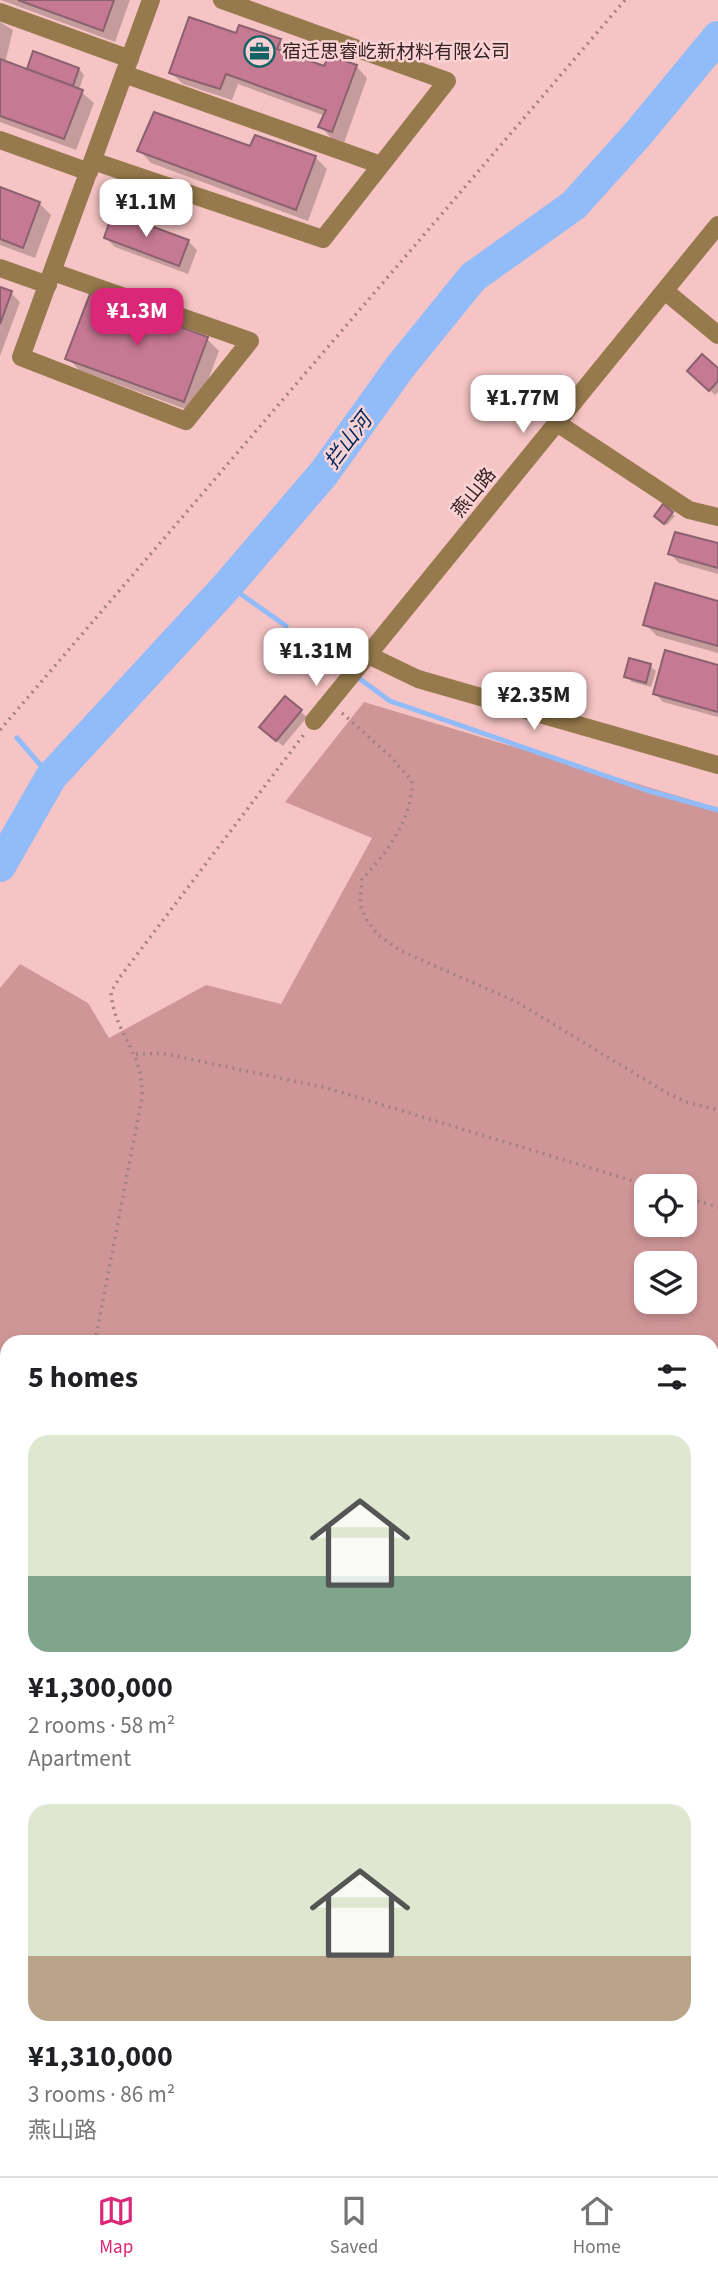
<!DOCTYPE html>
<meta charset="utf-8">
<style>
body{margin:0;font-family:"Source Sans 3","Noto Sans SC",sans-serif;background:#f2f2f2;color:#202124;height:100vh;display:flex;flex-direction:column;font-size:26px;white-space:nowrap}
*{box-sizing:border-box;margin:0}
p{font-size:23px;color:#757577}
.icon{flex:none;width:38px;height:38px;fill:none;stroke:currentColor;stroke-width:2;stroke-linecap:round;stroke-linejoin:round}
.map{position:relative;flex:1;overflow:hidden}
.drawer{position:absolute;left:0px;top:1335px;width:719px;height:842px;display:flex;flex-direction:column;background:#fff;border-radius:21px 21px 0 0;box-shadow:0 4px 10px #0003}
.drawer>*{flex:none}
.controls{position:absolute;left:634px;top:1174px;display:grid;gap:14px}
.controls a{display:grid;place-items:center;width:63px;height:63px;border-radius:14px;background:#fff;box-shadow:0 4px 10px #0003;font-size:35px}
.price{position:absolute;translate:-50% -60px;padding:0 16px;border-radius:14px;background:#fff;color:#222;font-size:23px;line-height:46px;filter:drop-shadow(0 2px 4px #0008)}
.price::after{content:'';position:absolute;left:50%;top:42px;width:21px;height:16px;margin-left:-10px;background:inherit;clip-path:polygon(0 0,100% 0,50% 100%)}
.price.selected{background:#db2777;color:#fff}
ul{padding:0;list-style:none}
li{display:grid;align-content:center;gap:14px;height:371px;padding:0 28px}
li span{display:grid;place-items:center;height:217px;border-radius:21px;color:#555}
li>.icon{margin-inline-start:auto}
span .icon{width:126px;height:126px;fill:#fffc;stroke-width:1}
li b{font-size:30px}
h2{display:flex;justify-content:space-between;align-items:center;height:84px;padding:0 28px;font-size:30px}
.tabs{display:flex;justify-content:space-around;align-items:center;height:98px;border-top:2px solid #e0e0e0;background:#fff;font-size:19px;color:#757577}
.tabs a{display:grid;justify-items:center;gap:4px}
.tabs .selected{color:#db2777}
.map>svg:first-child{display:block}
</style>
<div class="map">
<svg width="718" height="2176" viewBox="0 0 718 2176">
<rect width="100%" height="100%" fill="#f6c4c4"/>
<!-- green -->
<path fill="#cf9697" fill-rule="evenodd" d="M 364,702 L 718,808 L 718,1534 L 712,1538 L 712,1342 L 7,1342 L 7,2028 L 0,2044 L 0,988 L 20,964 L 88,1003 L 109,1038 L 206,985 L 281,1004 L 372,838 L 285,802 ZM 684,1186 L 684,1225 L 646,1225 L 646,1186 ZM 646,1264 L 684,1264 L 684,1302 L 646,1302 Z
M 712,1939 L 718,1939 L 718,2131 L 712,2132 Z
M 0,2064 L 7,2065 L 7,2126 L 0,2143 Z
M 525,2170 L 629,2170 L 609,2176 L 524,2176 Z"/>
<!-- shadow -->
<path fill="#0003" d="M 1,0 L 130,0 L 115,42 Z
M 0,22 L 13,30 L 5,63 L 34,74 L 29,69 L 79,69 L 84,75 L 79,90 L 94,103 L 76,150 L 0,122 Z
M 237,35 L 280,41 L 292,53 L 291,56 L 325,68 L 356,66 L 367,78 L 344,143 L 332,139 L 321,127 L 325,116 L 238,84 L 232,100 L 183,84 L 171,73 Z
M 251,148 L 315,157 L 327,169 L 308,221 L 151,163 L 140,151 Z
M 0,189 L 39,203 L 51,215 L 35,258 L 0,245 Z
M 106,238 L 188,241 L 197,250 L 188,274 L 115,247 Z
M 0,289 L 11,293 L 20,302 L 0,356 Z
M 207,339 L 219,351 L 196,413 L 79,370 L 68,358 Z
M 689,370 L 718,370 L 718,392 L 715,395 Z
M 664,506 L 675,516 L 667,525 L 656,515 Z
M 718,545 L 718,574 L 679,563 L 670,554 Z
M 718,602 L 718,653 L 657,636 L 645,624 Z
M 650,666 L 656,671 L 651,687 L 632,682 L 626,676 Z
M 718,667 L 718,717 L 663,702 L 655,693 Z
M 285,699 L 307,717 L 283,746 L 267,733 Z"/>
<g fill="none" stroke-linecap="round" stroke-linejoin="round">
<!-- stream -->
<path stroke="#91bbf9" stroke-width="5" d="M 228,585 L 286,626
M 338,663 L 390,701 L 646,790 L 718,810
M 17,738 L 51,777"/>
<!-- river -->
<path stroke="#91bbf9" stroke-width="32" d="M 0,866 L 51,777 L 228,585 L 324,473 L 400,367 L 473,277 L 574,205 L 637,135 L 718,37"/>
</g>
<!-- building -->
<path fill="#c57993" stroke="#8b616f" stroke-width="2" d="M 18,0 L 114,0 L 103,31 Z
M 189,17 L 236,33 L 239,25 L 281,39 L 277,49 L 324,66 L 329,56 L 357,65 L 332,132 L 318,127 L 326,110 L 226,74 L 220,89 L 169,73 Z
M 33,51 L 79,68 L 73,86 L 27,69 Z
M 0,59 L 83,90 L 64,139 L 0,116 Z
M 154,112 L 250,146 L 255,135 L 316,156 L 296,210 L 137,151 Z
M 0,187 L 40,202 L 23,248 L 0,239 Z
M 113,212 L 189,240 L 179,266 L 104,238 Z
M 0,287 L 12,291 L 0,324 Z
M 90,294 L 208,337 L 184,402 L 65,359 Z
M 702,354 L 718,368 L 718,381 L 709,391 L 687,371 Z
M 663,504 L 673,512 L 664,524 L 654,516 Z
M 675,532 L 718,543 L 718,568 L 668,554 Z
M 655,583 L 718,601 L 718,646 L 643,625 Z
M 665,650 L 718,665 L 718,712 L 653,694 Z
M 629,658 L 651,664 L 646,683 L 624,677 Z
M 285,696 L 302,710 L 276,741 L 259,727 Z"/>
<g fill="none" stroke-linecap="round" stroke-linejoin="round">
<!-- path -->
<path stroke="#a58080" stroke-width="3.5" stroke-dasharray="2 5" stroke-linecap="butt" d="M 342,713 L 390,756 L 412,781 C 412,819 388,852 362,879 L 360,905 L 367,920 L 378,935 L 401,951 L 515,1001 L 667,1093 L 686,1102 L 718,1110
M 0,730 L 625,0
M 136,1054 L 161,1053 L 327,1088 L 650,1186
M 684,1197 L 718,1207
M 95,1342 L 142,1098 C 144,1050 114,1035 111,992 L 120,977 L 305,733
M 0,1794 L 7,1768
M 0,1797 L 7,1799
M 712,1934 L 718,1934
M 712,2146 L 718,2144
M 658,2176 L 667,2170"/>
<!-- minor -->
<path stroke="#96794c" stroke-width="18" d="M 0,12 L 130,59
M 124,74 L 381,165
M 0,140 L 89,172
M 93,161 L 323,239 L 447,81 L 222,0
M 0,268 L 48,285
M 53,272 L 250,341 L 186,421 L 21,357 L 151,0
M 665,291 L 718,335
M 557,423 L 689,510 L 718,517
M 368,655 L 418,679 L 718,765
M 314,721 L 718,225"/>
</g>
<!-- icons -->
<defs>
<symbol id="office-ring" viewBox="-11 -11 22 22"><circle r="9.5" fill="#fcd3d4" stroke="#126365" stroke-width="1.5"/><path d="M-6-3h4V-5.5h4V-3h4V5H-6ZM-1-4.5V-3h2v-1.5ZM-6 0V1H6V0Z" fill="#126365"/></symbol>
</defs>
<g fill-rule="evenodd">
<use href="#office-ring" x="242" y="34" width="35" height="35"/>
</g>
<g text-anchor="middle" stroke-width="5" stroke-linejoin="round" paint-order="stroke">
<!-- poi labels -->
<g font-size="19" fill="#352323" stroke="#fcd3d4" text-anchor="start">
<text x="282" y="58">宿迁思睿屹新材料有限公司</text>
</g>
<!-- street labels -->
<g font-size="19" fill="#352323" stroke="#fcd3d4">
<text transform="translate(473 492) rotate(-51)" y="7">燕山路</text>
</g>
<!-- water labels -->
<g font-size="21" font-style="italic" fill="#01275b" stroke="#fcd3d4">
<text transform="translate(348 441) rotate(-53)" y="7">拦山河</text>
</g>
</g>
</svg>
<div class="controls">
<a><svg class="icon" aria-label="locate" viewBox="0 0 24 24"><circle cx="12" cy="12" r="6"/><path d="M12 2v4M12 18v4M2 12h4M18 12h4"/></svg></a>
<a><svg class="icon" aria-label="layers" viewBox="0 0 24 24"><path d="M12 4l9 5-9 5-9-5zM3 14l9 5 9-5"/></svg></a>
</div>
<b class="price" style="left:146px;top:239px">¥1.1M</b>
<b class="price selected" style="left:137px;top:348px">¥1.3M</b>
<b class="price" style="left:523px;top:435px">¥1.77M</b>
<b class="price" style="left:316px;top:688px">¥1.31M</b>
<b class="price" style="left:534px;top:732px">¥2.35M</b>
<section class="drawer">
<h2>5 homes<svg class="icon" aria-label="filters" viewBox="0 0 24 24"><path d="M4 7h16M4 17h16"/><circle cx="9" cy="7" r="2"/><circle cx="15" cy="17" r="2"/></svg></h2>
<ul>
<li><span style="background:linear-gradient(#dfe7d0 65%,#7fa58c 0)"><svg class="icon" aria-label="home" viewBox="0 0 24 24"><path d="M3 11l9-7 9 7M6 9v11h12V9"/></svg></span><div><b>¥1,300,000</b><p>2 rooms · 58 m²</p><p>Apartment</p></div></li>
<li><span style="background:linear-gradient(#dfe7d0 70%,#b9a48a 0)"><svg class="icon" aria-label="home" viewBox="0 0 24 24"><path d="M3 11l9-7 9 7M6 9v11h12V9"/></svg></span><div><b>¥1,310,000</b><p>3 rooms · 86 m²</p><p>燕山路</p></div></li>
</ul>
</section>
</div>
<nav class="tabs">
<a class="selected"><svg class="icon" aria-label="map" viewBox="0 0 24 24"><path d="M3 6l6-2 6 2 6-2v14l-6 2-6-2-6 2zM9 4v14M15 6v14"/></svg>Map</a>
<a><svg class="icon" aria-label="saved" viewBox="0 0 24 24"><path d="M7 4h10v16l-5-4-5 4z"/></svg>Saved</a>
<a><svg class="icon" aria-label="home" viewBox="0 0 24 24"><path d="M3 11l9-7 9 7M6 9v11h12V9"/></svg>Home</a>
</nav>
